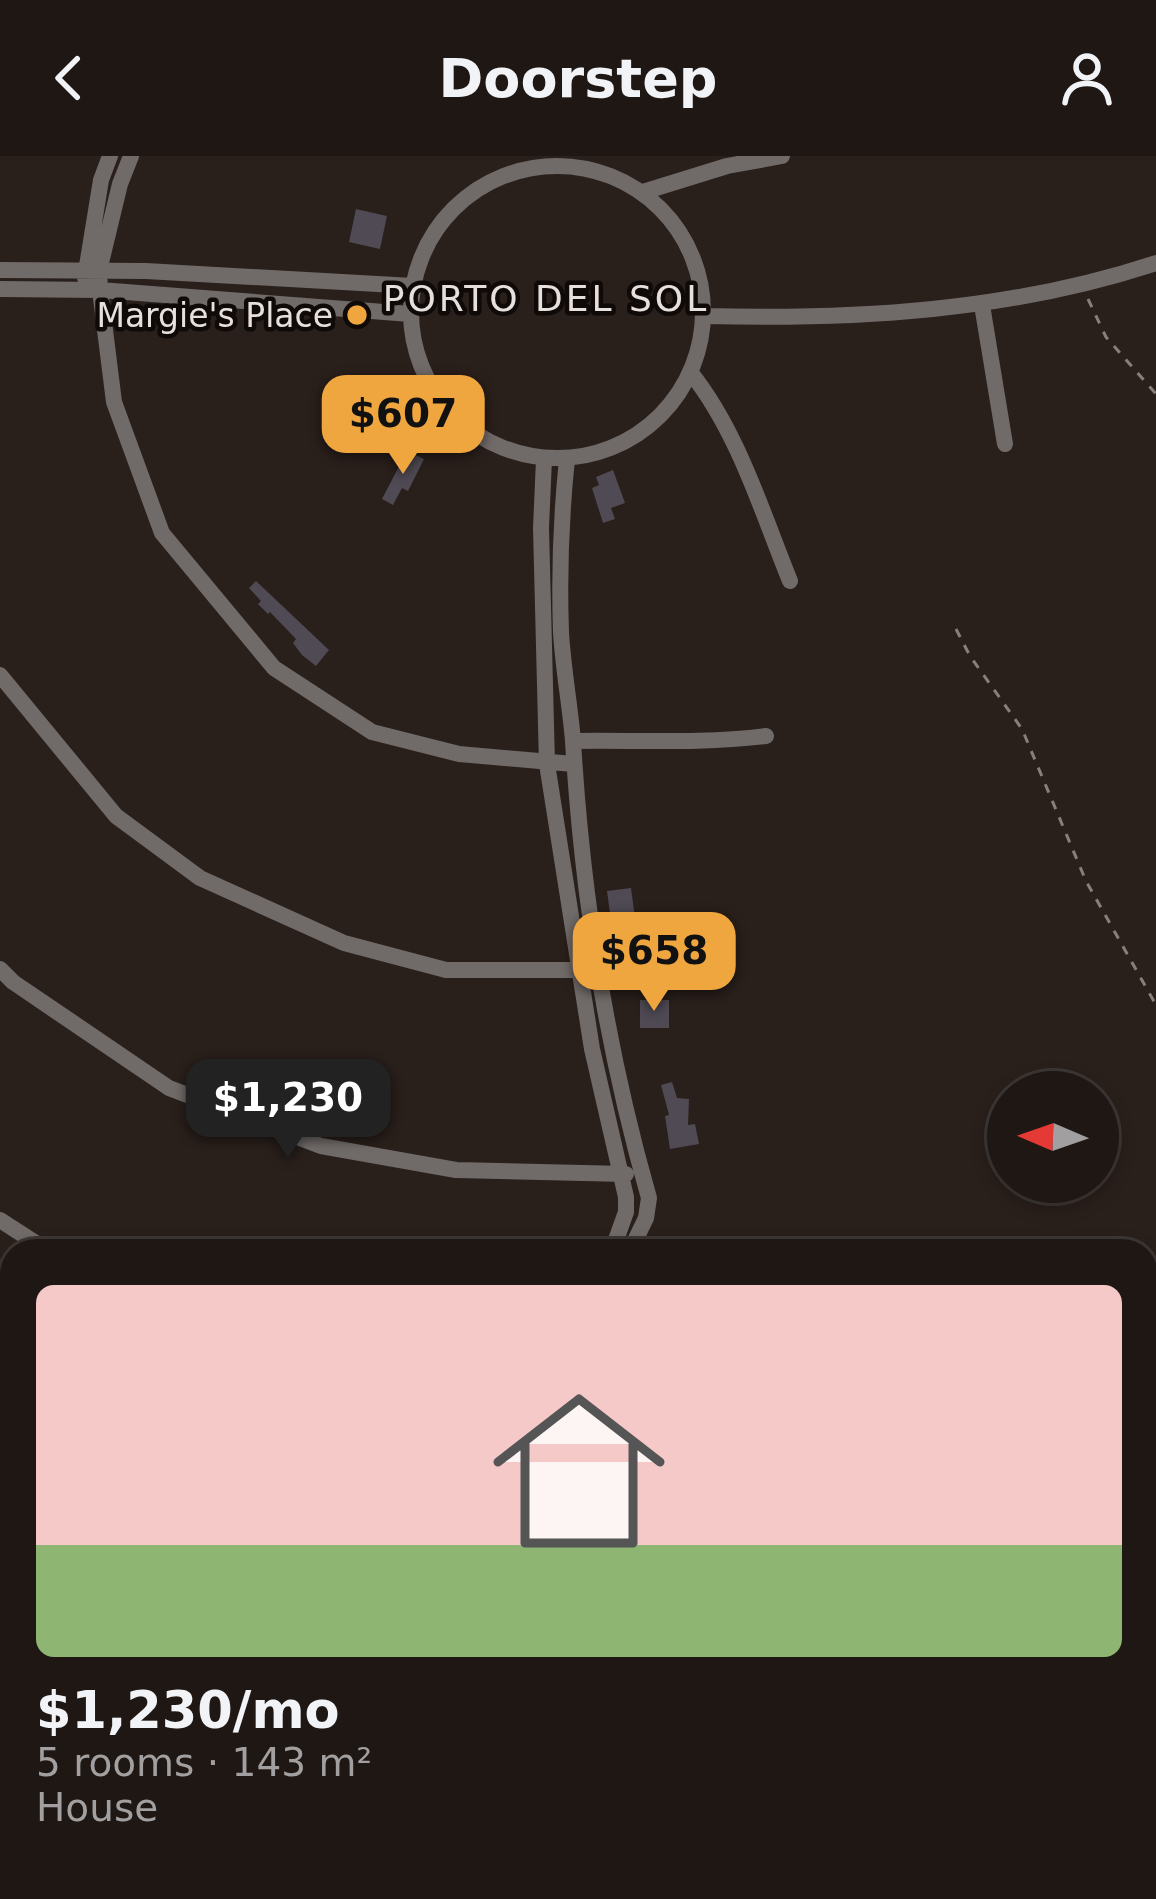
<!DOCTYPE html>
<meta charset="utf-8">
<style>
body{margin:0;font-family:"DejaVu Sans",sans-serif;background:#27201d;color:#f1f3f6;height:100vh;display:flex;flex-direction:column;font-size:45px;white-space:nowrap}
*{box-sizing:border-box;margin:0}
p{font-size:39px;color:#a19fa0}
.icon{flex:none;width:66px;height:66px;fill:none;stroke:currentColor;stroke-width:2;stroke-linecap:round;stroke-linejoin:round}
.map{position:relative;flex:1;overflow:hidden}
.drawer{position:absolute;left:0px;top:1083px;width:1158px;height:660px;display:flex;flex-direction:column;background:#1f1714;border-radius:36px 36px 0 0;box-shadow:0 6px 18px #0003,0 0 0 3px #3c3634}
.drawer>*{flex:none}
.needle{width:78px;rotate:272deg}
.controls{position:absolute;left:987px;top:915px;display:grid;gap:24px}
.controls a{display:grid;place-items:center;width:132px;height:132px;border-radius:50%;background:#1f1714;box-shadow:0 6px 18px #0003,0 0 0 3px #3c3634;font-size:60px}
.price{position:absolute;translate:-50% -102px;padding:0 27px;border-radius:24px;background:#f0a63f;color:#111;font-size:39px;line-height:78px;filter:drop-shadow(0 3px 6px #0008)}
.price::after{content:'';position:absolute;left:50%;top:72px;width:36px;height:27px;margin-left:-18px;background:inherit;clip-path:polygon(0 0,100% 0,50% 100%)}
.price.current{background:#222;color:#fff}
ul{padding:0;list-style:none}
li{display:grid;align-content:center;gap:24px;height:636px;padding:0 36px}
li+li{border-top:3px solid #3c3634}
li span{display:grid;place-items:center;height:372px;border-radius:18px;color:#555}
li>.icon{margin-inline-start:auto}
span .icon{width:216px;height:216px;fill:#fffc;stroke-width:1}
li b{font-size:51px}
header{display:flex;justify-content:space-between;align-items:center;height:156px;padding:0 36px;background:#1f1714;font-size:54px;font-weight:800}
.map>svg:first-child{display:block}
</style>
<header><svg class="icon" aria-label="back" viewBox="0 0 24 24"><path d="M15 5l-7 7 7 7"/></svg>Doorstep<svg class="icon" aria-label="person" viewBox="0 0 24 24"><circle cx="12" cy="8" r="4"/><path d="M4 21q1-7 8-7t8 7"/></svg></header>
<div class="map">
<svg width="1156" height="1743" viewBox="0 0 1156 1743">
<rect width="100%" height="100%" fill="#291f1b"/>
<!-- water -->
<path fill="#001034" d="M 1146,1188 L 1156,1219 L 1156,1743 L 834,1743 L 829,1731 L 1146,1731 Z"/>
<!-- building -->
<path fill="#4f4a54" d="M 356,53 L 387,60 L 380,93 L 349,86 Z
M 407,295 L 424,303 L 408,335 L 402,332 L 393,349 L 382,343 Z
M 613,314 L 625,347 L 611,352 L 615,363 L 603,367 L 592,332 L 599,329 L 596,321 Z
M 256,425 L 329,494 L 316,510 L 302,499 L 293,487 L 296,483 L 270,456 L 268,458 L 258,448 L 261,445 L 249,432 Z
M 631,732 L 638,785 L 614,787 L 607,735 Z
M 640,844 L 669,844 L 669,872 L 640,872 Z
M 672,926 L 677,942 L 689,943 L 688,969 L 695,968 L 699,988 L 670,993 L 665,960 L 669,959 L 661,929 Z"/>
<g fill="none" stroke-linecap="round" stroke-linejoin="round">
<!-- path -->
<path stroke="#887f7c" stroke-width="3" stroke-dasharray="9 9" stroke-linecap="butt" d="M 1088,143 L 1106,181 L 1156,238
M 956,473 L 970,500 L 1022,573 L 1086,725 L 1156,849"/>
<!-- minor -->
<path stroke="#706a68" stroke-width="16" d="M 131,0 L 120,28 L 99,115 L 100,134 L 114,246 L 162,377 L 274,512 L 372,576 L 459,598 L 573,608
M411 156a146 146 0 1 1 292 0a146 146 0 1 1-292 0Z
M 643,36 L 727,10 L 782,0
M 0,114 L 146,115 L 413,130
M 85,122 L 101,24 L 110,0
M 0,133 L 100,134 L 410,158
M 982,149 L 1005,288
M 704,160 C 857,164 1010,155 1156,107
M 691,217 C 738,276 762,356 790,425
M 544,303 L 541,372 L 547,608 L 592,893 L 626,1041 L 626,1056 L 612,1095
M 567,303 C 561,361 559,418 561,476 C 563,512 570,549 573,585 C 582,738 607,895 649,1042 L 646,1062 L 630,1095
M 0,519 L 116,660 L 200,722 L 344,787 L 446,814 L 590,814
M 573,585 C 638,584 701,588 766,580
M 0,813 L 13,826 L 169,932 L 321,990 L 456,1014 L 626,1018
M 0,1064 L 48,1095
M 0,1289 L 12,1294
M 0,1506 L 12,1510
M 107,1731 L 122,1743
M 269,1743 L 269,1731"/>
</g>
<!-- markers -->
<circle fill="#f0a63f" stroke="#0f0a08" stroke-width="4.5" cx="357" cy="159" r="12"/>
<g text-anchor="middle" stroke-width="9" stroke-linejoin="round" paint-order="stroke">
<!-- poi labels -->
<g font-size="33" fill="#e6dfdc" stroke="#0f0a08" text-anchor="end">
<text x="333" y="171">Margie's Place</text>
</g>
<!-- neighbourhood labels -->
<g font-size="36" letter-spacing="3" fill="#e6dfdc" stroke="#0f0a08">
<text x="546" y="155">PORTO DEL SOL</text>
</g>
</g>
</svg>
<div class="controls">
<a><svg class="needle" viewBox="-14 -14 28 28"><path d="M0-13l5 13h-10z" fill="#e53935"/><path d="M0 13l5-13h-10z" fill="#a19fa0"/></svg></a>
</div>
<b class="price" style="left:403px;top:321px">$607</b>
<b class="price" style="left:654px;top:858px">$658</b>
<b class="price current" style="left:288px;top:1005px">$1,230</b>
<section class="drawer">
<ul>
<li><span style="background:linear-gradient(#f6c9c9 70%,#8fb573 0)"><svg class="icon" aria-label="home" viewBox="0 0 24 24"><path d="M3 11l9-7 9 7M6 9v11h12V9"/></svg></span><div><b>$1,230/mo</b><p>5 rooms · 143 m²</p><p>House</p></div></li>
</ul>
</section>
</div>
